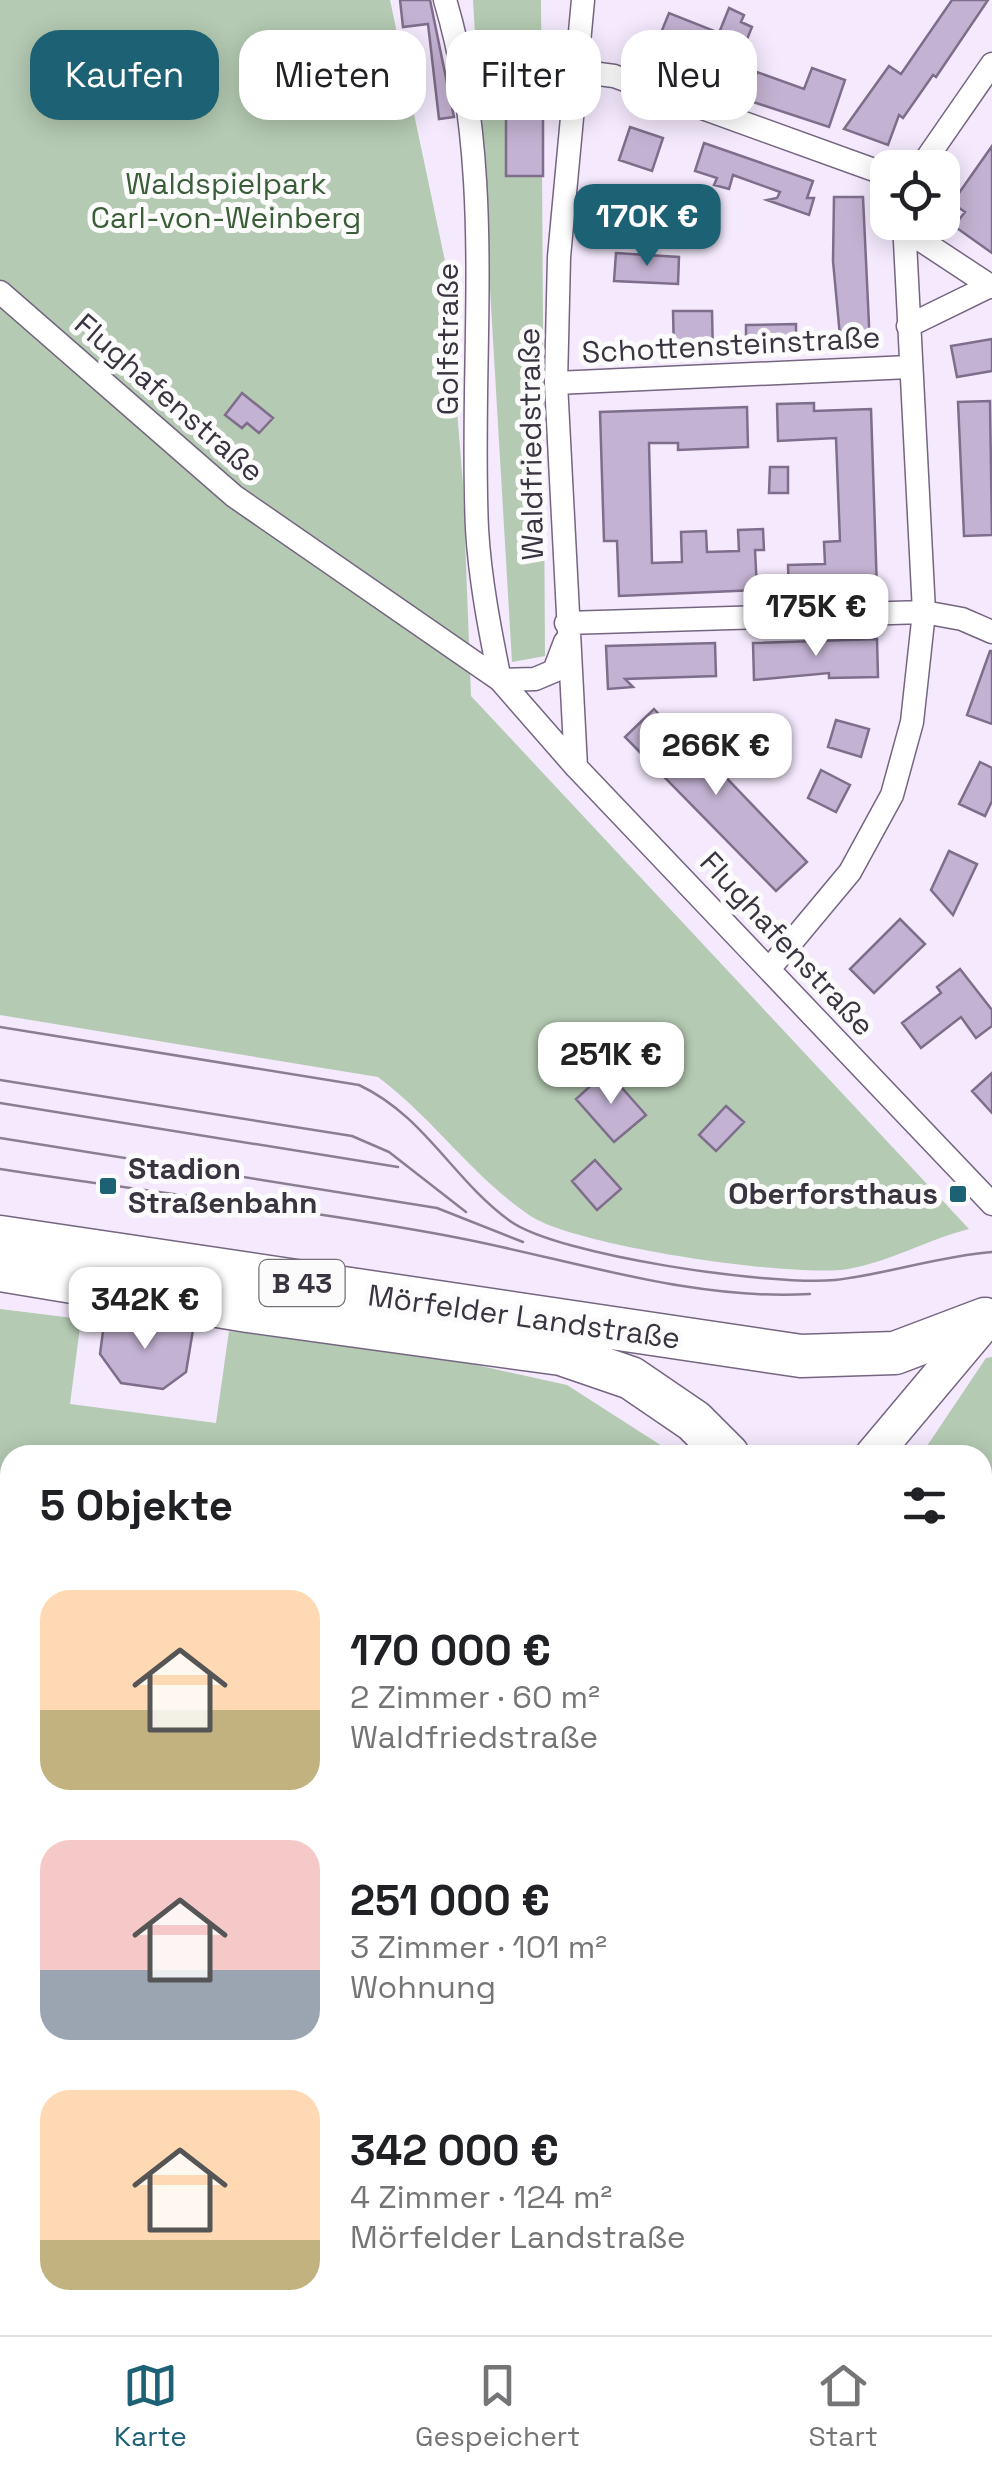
<!DOCTYPE html>
<html lang="de">
<meta charset="utf-8">
<style>
body{margin:0;font-family:"Space Grotesk",sans-serif;background:#f6f6f6;color:#202124;height:100vh;display:flex;flex-direction:column;font-size:38px;white-space:nowrap}
*{box-sizing:border-box;margin:0}
p{font-size:32px;color:#757577}
.icon{flex:none;width:55px;height:55px;fill:none;stroke:currentColor;stroke-width:2;stroke-linecap:round;stroke-linejoin:round}
.map{position:relative;flex:1;overflow:hidden}
.sheet{position:absolute;left:0px;top:1445px;width:992px;height:890px;display:flex;flex-direction:column;background:#fff;border-radius:30px 30px 0 0;box-shadow:0 5px 25px #0003}
.sheet>*{flex:none}
.banner{position:absolute;left:30px;top:30px;width:932px;height:90px;display:flex;gap:20px}
.buttons{position:absolute;left:870px;top:150px;display:grid;gap:20px}
.buttons a{display:grid;place-items:center;width:90px;height:90px;border-radius:20px;background:#fff;box-shadow:0 5px 25px #0003;font-size:50px}
.price{position:absolute;translate:-50% -85px;padding:0 22px;border-radius:20px;background:#fff;color:#222;font-size:32px;line-height:65px;filter:drop-shadow(0 2px 5px #0008)}
.price::after{content:'';position:absolute;left:50%;top:60px;width:30px;height:22px;margin-left:-15px;background:inherit;clip-path:polygon(0 0,100% 0,50% 100%)}
.price.on{background:#1d6274;color:#fff}
ul{padding:0;list-style:none}
li{display:flex;align-items:center;gap:30px;height:250px;padding:0 40px}
li span{display:grid;place-items:center;flex:none;width:280px;height:200px;border-radius:30px;color:#555}
li>.icon{margin-inline-start:auto}
span .icon{width:120px;height:120px;fill:#fffc;stroke-width:1}
li b{font-size:42px}
h2{display:flex;justify-content:space-between;align-items:center;height:120px;padding:0 40px;font-size:42px}
.pill{padding:0 35px;border-radius:30px;background:#fff;box-shadow:0 5px 25px #0003;font-size:35px;line-height:90px}
.pill.on{background:#1d6274;color:#fff}
.tab-bar{display:flex;justify-content:space-around;align-items:center;height:140px;border-top:2px solid #e0e0e0;background:#fff;font-size:28px;color:#757577}
.tab-bar a{display:grid;justify-items:center;gap:5px}
.tab-bar .on{color:#1d6274}
.map>svg:first-child{display:block}
</style>
<div class="map">
<svg width="992" height="2335" viewBox="0 0 992 2335">
<rect width="100%" height="100%" fill="#f4e9fd"/>
<!-- green -->
<path fill="#b4cab2" d="M 0,0 L 390,0 L 445,261 L 463,485 L 471,696 L 969,1229 C 926,1240 892,1261 848,1269 C 793,1278 573,1246 529,1215 C 472,1176 433,1118 378,1077 L 0,1015 Z
M 473,0 L 541,0 L 545,656 L 512,662 Z
M 0,1309 L 81,1319 L 70,1404 L 216,1423 L 229,1331 L 463,1362 L 567,1385 L 676,1455 L 10,1455 L 10,1623 L 0,1604 Z
M 992,1357 L 992,1689 L 982,1679 L 982,1455 L 921,1455 L 986,1358 Z
M 0,1644 L 10,1664 L 10,1829 L 0,1810 Z
M 982,1768 L 992,1778 L 992,2201 L 983,2208 Z
M 0,1961 L 10,1979 L 10,2325 L 169,2325 L 173,2335 L 0,2335 Z
M 992,2294 L 992,2335 L 932,2335 L 947,2325 L 982,2325 L 983,2301 Z
M 264,2325 L 428,2325 L 433,2335 L 269,2335 Z
M 448,2325 L 821,2325 L 809,2335 L 447,2335 Z"/>
<!-- building -->
<path fill="#c3b2d2" stroke="#7e6e8b" stroke-width="2.5" d="M 400,0 L 430,0 L 454,117 L 439,119 L 428,24 L 403,27 Z
M 952,0 L 988,0 L 936,77 L 933,75 L 903,118 L 899,115 L 888,145 L 844,129 L 889,66 L 901,74 Z
M 729,8 L 744,15 L 741,22 L 752,27 L 735,69 L 683,48 L 673,73 L 630,56 L 636,38 L 656,45 L 669,13 L 719,33 Z
M 812,68 L 845,80 L 829,127 L 747,100 L 757,72 L 804,89 Z
M 506,116 L 543,116 L 543,176 L 506,176 Z
M 630,127 L 663,138 L 652,171 L 619,160 Z
M 704,143 L 813,181 L 807,198 L 814,198 L 809,215 L 767,200 L 777,198 L 780,192 L 733,175 L 729,189 L 714,185 L 717,178 L 695,171 Z
M 992,146 L 992,253 L 954,226 L 965,212 L 952,203 Z
M 834,197 L 863,197 L 870,346 L 841,347 L 833,261 Z
M 616,253 L 679,257 L 678,284 L 614,281 Z
M 673,311 L 712,311 L 713,355 L 674,355 Z
M 796,324 L 796,351 L 746,352 L 746,325 Z
M 992,339 L 992,371 L 957,377 L 951,346 Z
M 242,393 L 273,418 L 259,433 L 247,423 L 242,428 L 225,415 Z
M 990,401 L 992,535 L 964,536 L 958,402 Z
M 814,403 L 814,411 L 871,409 L 877,590 L 789,594 L 788,565 L 825,564 L 824,542 L 840,541 L 836,438 L 778,441 L 777,404 Z
M 747,407 L 748,447 L 678,450 L 678,443 L 649,443 L 652,563 L 682,562 L 681,532 L 706,531 L 707,552 L 739,551 L 738,530 L 763,529 L 764,550 L 755,550 L 757,590 L 619,596 L 617,541 L 604,541 L 600,412 Z
M 770,467 L 788,467 L 788,493 L 769,493 Z
M 877,639 L 878,677 L 829,678 L 829,673 L 754,680 L 753,643 Z
M 715,643 L 716,676 L 625,679 L 633,687 L 608,689 L 606,646 Z
M 990,651 L 992,651 L 992,724 L 967,715 Z
M 654,709 L 669,725 L 674,720 L 698,744 L 704,739 L 715,751 L 709,756 L 718,769 L 807,862 L 776,891 L 625,737 Z
M 836,720 L 869,729 L 861,757 L 828,747 Z
M 980,762 L 992,768 L 992,801 L 985,816 L 959,804 Z
M 821,770 L 850,785 L 836,812 L 808,798 Z
M 949,851 L 977,864 L 953,915 L 931,890 Z
M 900,919 L 925,944 L 874,993 L 850,969 Z
M 960,969 L 992,1010 L 992,1026 L 976,1038 L 961,1017 L 921,1048 L 902,1023 L 941,993 L 937,987 Z
M 607,1071 L 646,1115 L 614,1142 L 576,1099 Z
M 992,1073 L 992,1113 L 972,1091 Z
M 726,1106 L 744,1122 L 716,1151 L 699,1135 Z
M 595,1160 L 621,1189 L 597,1210 L 572,1181 Z
M 105,1316 L 193,1330 L 186,1372 L 163,1389 L 121,1383 L 100,1354 Z"/>
<g fill="none" stroke-linecap="round" stroke-linejoin="round">
<defs>
<path id="street" d="M 445,0 C 497,173 469,352 477,529 C 480,580 490,631 500,680
M 576,71 L 614,76 L 888,175
M 920,168 L 992,64
M 904,229 L 992,287
M 0,292 L 234,496 L 500,680 L 576,767 L 992,1204
M 908,326 L 990,286
M 556,383 L 909,367
M 566,623 L 924,612 L 962,619 L 992,632
M 500,680 L 535,679 L 554,671 L 565,642
M 576,767 L 556,383 L 559,257 L 583,0
M 770,968 L 850,872 L 892,795 L 912,722 L 924,612 L 904,222"/>
<path id="secondary" d="M 982,2247 L 992,2241
M 866,2335 L 879,2325"/>
<path id="primary" d="M 873,1455 L 988,1318
M 982,1724 L 992,1734"/>
<path id="highway" d="M 0,1237 L 801,1356 L 895,1353 L 985,1319
M 0,1270 L 248,1311 L 561,1354 L 631,1378 L 694,1421 L 728,1455"/>
</defs>
<!-- street casing -->
<use href="#street" stroke="#746581" stroke-width="25"/>
<!-- secondary casing -->
<use href="#secondary" stroke="#746581" stroke-width="35"/>
<!-- primary casing -->
<use href="#primary" stroke="#746581" stroke-width="38"/>
<!-- highway casing -->
<use href="#highway" stroke="#746581" stroke-width="45"/>
<!-- street -->
<use href="#street" stroke="#fff" stroke-width="22"/>
<!-- secondary -->
<use href="#secondary" stroke="#fff" stroke-width="32"/>
<!-- primary -->
<use href="#primary" stroke="#fff" stroke-width="35"/>
<!-- highway -->
<use href="#highway" stroke="#fff" stroke-width="42"/>
<!-- tram -->
<path stroke="#888090" stroke-width="2.5" d="M 0,1027 L 359,1085 C 425,1116 453,1180 510,1221 C 559,1256 772,1286 835,1280 C 888,1274 939,1256 992,1252
M 0,1080 L 352,1136 L 389,1152 L 466,1212
M 0,1103 L 398,1167
M 0,1138 L 437,1208 L 523,1242
M 0,1169 C 152,1193 307,1209 459,1238 C 573,1260 692,1301 810,1294"/>
<!-- rail -->
<path stroke="#888090" stroke-width="6" stroke-dasharray="18 18" stroke-linecap="butt" d="M 0,1839 L 10,1864
M 0,1874 L 10,1893
M 0,1913 L 10,1932
M 190,2325 L 193,2335
M 215,2325 L 221,2335
M 234,2325 L 239,2335"/>
</g>
<!-- markers -->
<g fill="#1d6274" stroke="#fbfbfb" stroke-width="4">
<rect x="98" y="1176" width="20" height="20" rx="5"/>
<rect x="948" y="1184" width="20" height="20" rx="5"/>
</g>
<g text-anchor="middle" stroke-width="10" stroke-linejoin="round" paint-order="stroke">
<!-- shield labels -->
<rect fill="#fbfbfb" stroke="#746f78" stroke-width="2.5" x="259.5" y="1260" width="85" height="46" rx="8"/>
<g font-size="28" font-weight="bold" fill="#3a3340">
<text x="302" y="1293">B 43</text>
</g>
<!-- park labels -->
<g font-size="30" fill="#3a5e38" stroke="#fbfbfb">
<text x="226" y="194">Waldspielpark<tspan x="226" dy="34">Carl-von-Weinberg</tspan></text>
</g>
<!-- street labels -->
<g font-size="30" fill="#3a3340" stroke="#fbfbfb">
<text transform="translate(448 339) rotate(-90)" y="10">Golfstraße</text>
<text transform="translate(731 345) rotate(-3)" y="10">Schottensteinstraße</text>
<text transform="translate(169 398) rotate(41)" y="10">Flughafenstraße</text>
<text transform="translate(531 444) rotate(-91)" y="10">Waldfriedstraße</text>
<text transform="translate(787 944) rotate(47)" y="10">Flughafenstraße</text>
<text transform="translate(524 1317) rotate(8)" y="10">Mörfelder Landstraße</text>
</g>
<!-- poi labels -->
<g font-size="30" font-weight="bold" fill="#3a3340" stroke="#fbfbfb" text-anchor="start">
<text x="128" y="1179">Stadion<tspan x="128" dy="34">Straßenbahn</tspan></text>
<text x="938" y="1204" text-anchor="end">Oberforsthaus</text>
</g>
</g>
</svg>
<div class="buttons">
<a><svg class="icon" aria-label="locate" viewBox="0 0 24 24"><circle cx="12" cy="12" r="6"/><path d="M12 2v4M12 18v4M2 12h4M18 12h4"/></svg></a>
</div>
<b class="price on" style="left:647px;top:269px">170K €</b>
<b class="price" style="left:816px;top:659px">175K €</b>
<b class="price" style="left:716px;top:798px">266K €</b>
<b class="price" style="left:611px;top:1107px">251K €</b>
<b class="price" style="left:145px;top:1352px">342K €</b>
<div class="banner">
<a class="pill on">Kaufen</a>
<a class="pill">Mieten</a>
<a class="pill">Filter</a>
<a class="pill">Neu</a>
</div>
<section class="sheet">
<h2>5 Objekte<svg class="icon" aria-label="filters" viewBox="0 0 24 24"><path d="M4 7h16M4 17h16"/><circle cx="9" cy="7" r="2"/><circle cx="15" cy="17" r="2"/></svg></h2>
<ul>
<li><span style="background:linear-gradient(#ffd9b3 60%,#c2b280 0)"><svg class="icon" aria-label="home" viewBox="0 0 24 24"><path d="M3 11l9-7 9 7M6 9v11h12V9"/></svg></span><div><b>170 000 €</b><p>2 Zimmer · 60 m²</p><p>Waldfriedstraße</p></div></li>
<li><span style="background:linear-gradient(#f6c9c9 65%,#9aa5b1 0)"><svg class="icon" aria-label="home" viewBox="0 0 24 24"><path d="M3 11l9-7 9 7M6 9v11h12V9"/></svg></span><div><b>251 000 €</b><p>3 Zimmer · 101 m²</p><p>Wohnung</p></div></li>
<li><span style="background:linear-gradient(#ffd9b3 75%,#c2b280 0)"><svg class="icon" aria-label="home" viewBox="0 0 24 24"><path d="M3 11l9-7 9 7M6 9v11h12V9"/></svg></span><div><b>342 000 €</b><p>4 Zimmer · 124 m²</p><p>Mörfelder Landstraße</p></div></li>
</ul>
</section>
</div>
<nav class="tab-bar">
<a class="on"><svg class="icon" aria-label="map" viewBox="0 0 24 24"><path d="M3 6l6-2 6 2 6-2v14l-6 2-6-2-6 2zM9 4v14M15 6v14"/></svg>Karte</a>
<a><svg class="icon" aria-label="saved" viewBox="0 0 24 24"><path d="M7 4h10v16l-5-4-5 4z"/></svg>Gespeichert</a>
<a><svg class="icon" aria-label="home" viewBox="0 0 24 24"><path d="M3 11l9-7 9 7M6 9v11h12V9"/></svg>Start</a>
</nav>
